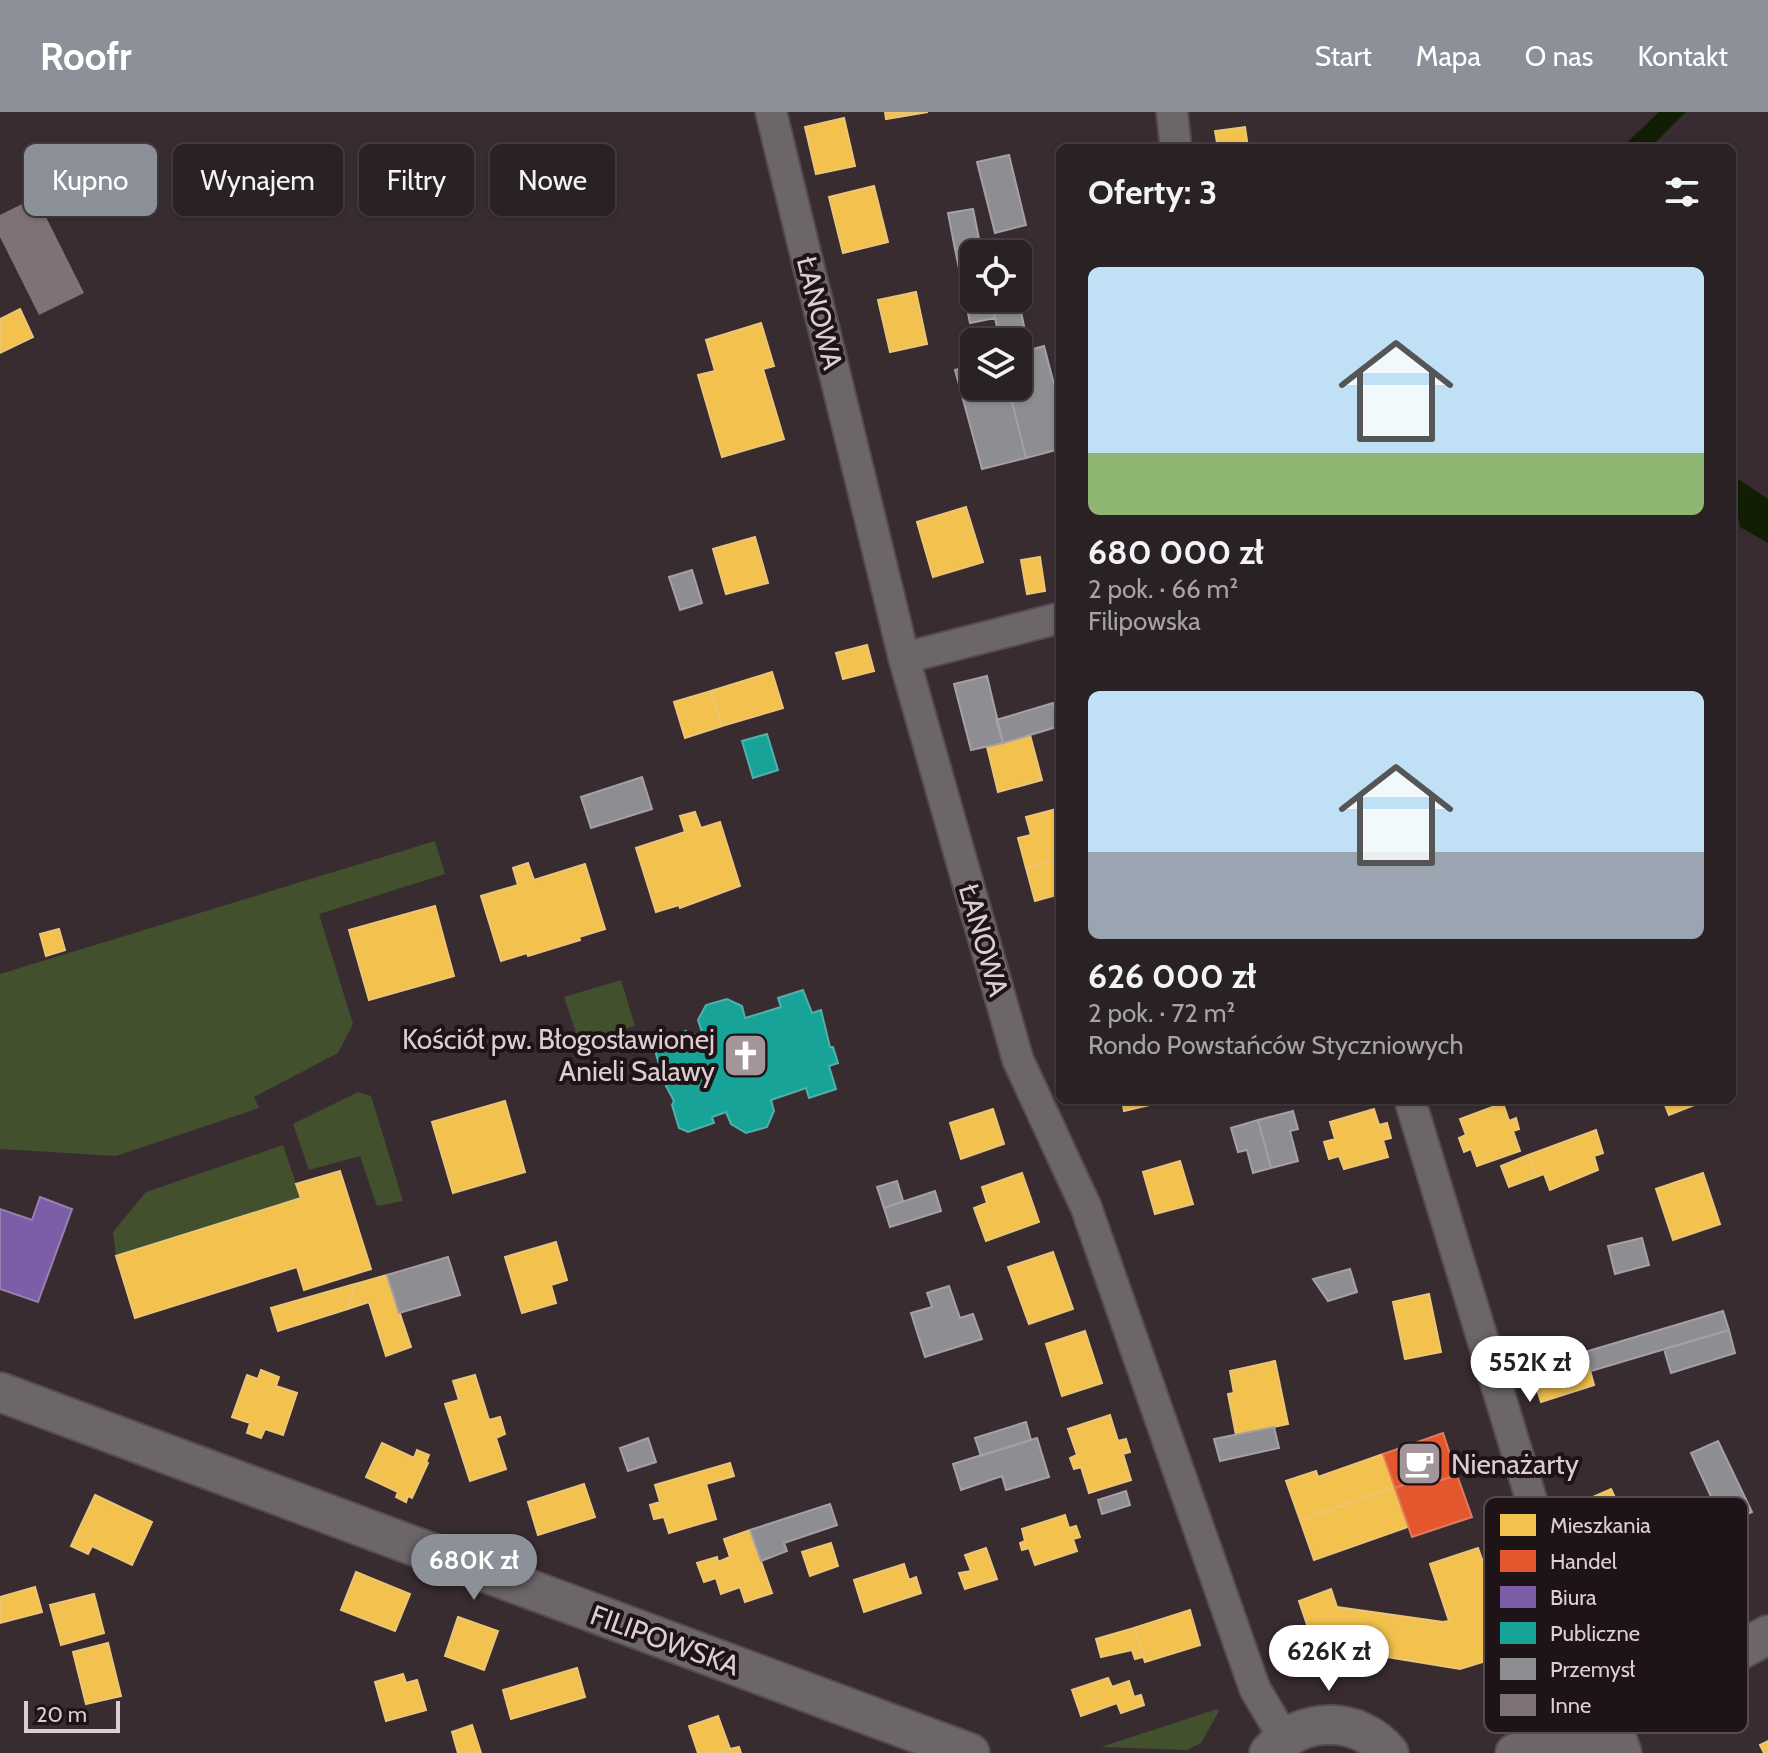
<!DOCTYPE html>
<html lang="pl">
<meta charset="utf-8">
<style>
body{margin:0;font-family:Cabin,sans-serif;background:#32292d;color:#f1f3f6;height:100vh;display:flex;flex-direction:column;font-size:30px;white-space:nowrap}
*{box-sizing:border-box;margin:0}
p{font-size:26px;color:#a5a3a7}
.icon{flex:none;width:44px;height:44px;fill:none;stroke:currentColor;stroke-width:2;stroke-linecap:round;stroke-linejoin:round}
.map{position:relative;flex:1;overflow:hidden}
.drawer{position:absolute;left:1056px;top:32px;width:680px;height:960px;display:flex;flex-direction:column;background:#2a2125;border-radius:12px;box-shadow:0 2px 6px #0004,0 0 0 2px #463e42}
.drawer>*{flex:none}
.top-card{position:absolute;left:24px;top:32px;width:760px;height:72px;display:flex;gap:16px}
.tools{position:absolute;left:960px;top:128px;display:grid;gap:16px}
.tools a{display:grid;place-items:center;width:72px;height:72px;border-radius:12px;background:#2a2125;box-shadow:0 2px 6px #0004,0 0 0 2px #463e42;font-size:40px}
.scale{position:absolute;left:24px;bottom:20px;width:96px;box-sizing:border-box;padding-left:8px;border:4px solid #ddcdd3;border-top:0;font-size:22px;line-height:28px;white-space:nowrap;color:#ddcdd3;-webkit-text-stroke:6px #1e1317;paint-order:stroke}
.price{position:absolute;translate:-50% -68px;padding:0 18px;border-radius:28px;background:#fff;color:#222;font-size:26px;line-height:52px;filter:drop-shadow(0 2px 4px #0008)}
.price::after{content:'';position:absolute;left:50%;top:48px;width:24px;height:18px;margin-left:-12px;background:inherit;clip-path:polygon(0 0,100% 0,50% 100%)}
.price.current{background:#8c9099;color:#fff}
ul{padding:0;list-style:none}
li{display:grid;align-content:center;gap:16px;height:424px;padding:0 32px}
li span{display:grid;place-items:center;height:248px;border-radius:12px;color:#555}
li>.icon{margin-inline-start:auto}
span .icon{width:144px;height:144px;fill:#fffc;stroke-width:1}
li b{font-size:34px}
h2{display:flex;justify-content:space-between;align-items:center;height:96px;padding:0 32px;font-size:34px}
.chip{padding:0 28px;border-radius:12px;background:#2a2125;box-shadow:0 2px 6px #0004,0 0 0 2px #463e42;font-size:28px;line-height:72px}
.chip.current{background:#8c9099;color:#fff}
header{display:flex;align-items:center;gap:48px;box-sizing:border-box;height:112px;padding:0 40px;background:#8c9099;color:#fff}
header strong{font-size:38px}
nav{display:flex;gap:44px;margin-inline-start:auto;font-size:28px}
.map>svg:first-child{display:block}
</style>
<header>
<strong>Roofr</strong>
<nav><a>Start</a><a>Mapa</a><a>O nas</a><a>Kontakt</a></nav>
</header>
<div class="map">
<svg width="1768" height="1641" viewBox="0 0 1768 1641">
<rect width="100%" height="100%" fill="#382c31"/>
<!-- green -->
<path fill="#42502e" d="M 435,729 L 445,762 L 319,802 L 353,912 L 338,941 L 254,985 L 259,996 L 116,1044 L 0,1037 L 0,862 Z
M 621,868 L 635,914 L 579,930 L 564,885 Z
M 358,980 L 371,984 L 403,1089 L 377,1094 L 360,1044 L 309,1058 L 293,1012 Z
M 283,1033 L 301,1086 L 116,1144 L 113,1120 L 146,1080 Z
M 1217,1597 L 1219,1599 L 1201,1631 L 1187,1638 L 1101,1635 Z"/>
<!-- water -->
<path fill="#121e04" d="M 1659,0 L 1686,0 L 1650,36 L 1621,36 Z
M 1732,363 L 1768,387 L 1768,431 L 1740,415 L 1737,399 L 1732,396 Z"/>
<!-- homes -->
<path fill="#f2c14e" stroke="#ecc576" stroke-width="2" d="M 885,0 L 928,0 L 886,7 Z
M 844,6 L 855,54 L 816,62 L 805,15 Z
M 1245,15 L 1248,36 L 1218,36 L 1215,19 Z
M 874,74 L 888,130 L 843,141 L 829,85 Z
M 916,180 L 927,232 L 890,240 L 878,188 Z
M 20,197 L 33,225 L 0,241 L 0,207 Z
M 761,211 L 774,254 L 763,257 L 784,327 L 722,345 L 698,263 L 715,259 L 706,228 Z
M 966,395 L 983,450 L 933,465 L 917,410 Z
M 755,425 L 768,471 L 726,482 L 713,437 Z
M 1040,445 L 1045,479 L 1027,482 L 1021,448 Z
M 867,533 L 874,559 L 843,567 L 836,541 Z
M 772,560 L 783,596 L 722,614 L 711,579 Z
M 711,579 L 722,614 L 685,626 L 674,590 Z
M 1030,623 L 1042,668 L 998,680 L 987,635 Z
M 1060,696 L 1060,747 L 1026,756 L 1018,726 L 1031,723 L 1026,705 Z
M 695,700 L 701,716 L 720,710 L 740,774 L 680,796 L 679,793 L 656,800 L 636,736 L 685,720 L 680,704 Z
M 1060,747 L 1060,782 L 1035,789 L 1026,756 Z
M 528,751 L 534,768 L 585,752 L 605,817 L 579,825 L 580,828 L 528,844 L 527,841 L 501,849 L 481,784 L 518,773 L 513,756 Z
M 435,794 L 454,864 L 369,888 L 349,818 Z
M 59,817 L 65,838 L 46,844 L 40,822 Z
M 1122,988 L 1171,988 L 1124,999 Z
M 1663,988 L 1707,988 L 1669,1003 Z
M 505,989 L 525,1060 L 453,1081 L 432,1010 Z
M 1503,991 L 1509,1009 L 1516,1006 L 1519,1017 L 1513,1019 L 1520,1039 L 1477,1054 L 1471,1037 L 1464,1040 L 1459,1026 L 1466,1023 L 1460,1007 Z
M 993,997 L 1004,1032 L 961,1047 L 950,1011 Z
M 1374,997 L 1379,1013 L 1387,1011 L 1391,1026 L 1383,1028 L 1388,1045 L 1344,1057 L 1339,1044 L 1329,1047 L 1324,1030 L 1335,1027 L 1330,1010 Z
M 1596,1018 L 1603,1041 L 1594,1044 L 1598,1058 L 1550,1078 L 1544,1062 L 1536,1065 L 1528,1043 Z
M 1528,1043 L 1536,1065 L 1509,1075 L 1501,1054 Z
M 1180,1049 L 1193,1092 L 1155,1102 L 1143,1060 Z
M 340,1059 L 371,1157 L 304,1178 L 297,1155 L 135,1206 L 116,1144 L 301,1086 L 296,1072 Z
M 1022,1061 L 1039,1110 L 986,1129 L 974,1096 L 987,1091 L 982,1075 Z
M 1703,1061 L 1720,1112 L 1673,1128 L 1656,1077 Z
M 556,1130 L 567,1168 L 551,1173 L 556,1191 L 522,1201 L 505,1145 Z
M 1053,1140 L 1073,1197 L 1029,1212 L 1008,1155 Z
M 387,1163 L 411,1235 L 386,1244 L 369,1190 L 348,1197 L 355,1172 Z
M 355,1172 L 348,1197 L 278,1219 L 271,1196 Z
M 1429,1182 L 1441,1240 L 1405,1247 L 1393,1190 Z
M 1085,1219 L 1102,1271 L 1062,1284 L 1046,1232 Z
M 1585,1240 L 1594,1273 L 1541,1290 L 1530,1255 Z
M 1275,1249 L 1288,1312 L 1236,1323 L 1228,1282 L 1234,1281 L 1230,1259 Z
M 261,1258 L 279,1265 L 276,1274 L 297,1281 L 283,1323 L 265,1317 L 261,1326 L 247,1321 L 250,1311 L 232,1305 L 247,1263 L 258,1267 Z
M 475,1263 L 489,1308 L 500,1305 L 505,1322 L 496,1326 L 506,1357 L 470,1369 L 445,1292 L 459,1288 L 453,1269 Z
M 1110,1303 L 1118,1329 L 1126,1327 L 1130,1340 L 1123,1342 L 1131,1368 L 1089,1381 L 1081,1355 L 1074,1357 L 1070,1346 L 1077,1343 L 1068,1317 Z
M 382,1331 L 414,1346 L 417,1338 L 429,1343 L 426,1350 L 428,1351 L 412,1386 L 408,1384 L 406,1390 L 396,1385 L 398,1380 L 366,1365 Z
M 1383,1342 L 1395,1376 L 1300,1408 L 1286,1369 L 1316,1359 L 1318,1365 Z
M 730,1351 L 734,1364 L 706,1372 L 716,1407 L 669,1421 L 664,1405 L 654,1407 L 650,1393 L 660,1390 L 655,1373 Z
M 584,1372 L 595,1405 L 538,1423 L 528,1390 Z
M 1395,1376 L 1408,1415 L 1314,1448 L 1300,1408 Z
M 1611,1377 L 1628,1414 L 1577,1438 L 1561,1399 Z
M 95,1383 L 152,1410 L 132,1453 L 92,1434 L 88,1442 L 71,1434 Z
M 1065,1403 L 1069,1416 L 1076,1414 L 1080,1425 L 1073,1427 L 1077,1439 L 1035,1453 L 1029,1436 L 1022,1438 L 1020,1431 L 1025,1429 L 1022,1417 Z
M 750,1418 L 772,1481 L 745,1490 L 740,1475 L 721,1482 L 716,1466 L 704,1470 L 697,1451 L 717,1445 L 718,1450 L 730,1445 L 724,1427 Z
M 831,1431 L 838,1454 L 810,1464 L 802,1440 Z
M 986,1436 L 997,1467 L 965,1477 L 959,1461 L 971,1459 L 965,1443 Z
M 1478,1436 L 1507,1517 L 1504,1531 L 1509,1542 L 1460,1557 L 1314,1533 L 1299,1489 L 1331,1477 L 1337,1495 L 1443,1510 L 1449,1509 L 1430,1452 Z
M 904,1452 L 909,1468 L 916,1465 L 921,1481 L 864,1500 L 854,1468 Z
M 356,1460 L 410,1482 L 395,1519 L 341,1498 Z
M 35,1475 L 42,1500 L 0,1511 L 0,1485 Z
M 94,1482 L 104,1521 L 61,1533 L 50,1493 Z
M 1190,1498 L 1200,1533 L 1145,1550 L 1134,1516 Z
M 458,1505 L 498,1519 L 484,1558 L 445,1544 Z
M 1134,1516 L 1143,1545 L 1135,1547 L 1132,1538 L 1101,1545 L 1096,1527 Z
M 108,1531 L 121,1584 L 86,1592 L 73,1540 Z
M 577,1556 L 585,1585 L 511,1607 L 503,1578 Z
M 403,1562 L 406,1571 L 417,1568 L 426,1598 L 386,1609 L 375,1570 Z
M 1108,1566 L 1112,1575 L 1129,1569 L 1134,1585 L 1141,1583 L 1144,1593 L 1121,1601 L 1117,1591 L 1081,1604 L 1072,1578 Z
M 718,1604 L 730,1637 L 719,1641 L 698,1641 L 689,1614 Z
M 472,1613 L 481,1641 L 458,1641 L 452,1620 Z
M 1768,1629 L 1768,1641 L 1764,1641 L 1760,1633 Z
M 739,1635 L 741,1641 L 719,1641 L 730,1637 Z"/>
<!-- shops -->
<path fill="#e4572e" stroke="#e27a60" stroke-width="2" d="M 1443,1321 L 1457,1363 L 1429,1372 L 1426,1365 L 1395,1376 L 1383,1342 Z
M 1457,1363 L 1472,1405 L 1412,1425 L 1395,1376 L 1426,1365 L 1429,1372 Z"/>
<!-- offices -->
<path fill="#7b5ea7" stroke="#987fb4" stroke-width="2" d="M 40,1085 L 72,1097 L 38,1190 L 0,1177 L 0,1097 L 32,1108 Z"/>
<!-- public -->
<path fill="#17a398" stroke="#52b0aa" stroke-width="2" d="M 767,622 L 778,658 L 753,666 L 742,629 Z
M 803,878 L 812,901 L 821,898 L 830,935 L 833,935 L 838,951 L 829,954 L 836,977 L 809,986 L 806,976 L 771,988 L 774,999 L 767,1015 L 746,1021 L 731,1012 L 726,1000 L 712,1005 L 714,1011 L 688,1020 L 679,1016 L 672,993 L 674,989 L 666,974 L 665,960 L 661,959 L 654,935 L 657,928 L 686,919 L 687,925 L 702,920 L 698,908 L 706,893 L 727,887 L 742,894 L 745,906 L 781,895 L 778,886 Z"/>
<!-- industry -->
<path fill="#8d8d92" stroke="#a5a0a6" stroke-width="2" d="M 1009,43 L 1026,113 L 995,121 L 977,50 Z
M 973,97 L 980,132 L 955,137 L 948,101 Z
M 980,132 L 982,142 L 974,142 L 974,186 L 991,186 L 995,206 L 970,211 L 955,137 Z
M 1018,185 L 1025,219 L 999,225 L 991,186 Z
M 1044,234 L 1060,295 L 1060,337 L 1026,346 L 1008,274 L 1018,274 L 1018,241 Z
M 974,253 L 974,274 L 1008,274 L 1026,346 L 982,357 L 955,258 Z
M 692,458 L 702,491 L 680,498 L 669,465 Z
M 987,564 L 1003,631 L 971,638 L 954,572 Z
M 1053,591 L 1060,614 L 1003,631 L 996,608 Z
M 642,665 L 652,697 L 591,716 L 581,685 Z
M 1293,999 L 1298,1017 L 1290,1019 L 1298,1049 L 1271,1056 L 1258,1008 Z
M 1258,1008 L 1271,1056 L 1253,1061 L 1247,1038 L 1238,1040 L 1231,1016 Z
M 897,1069 L 903,1089 L 884,1096 L 877,1075 Z
M 935,1079 L 941,1099 L 890,1115 L 884,1096 Z
M 1642,1126 L 1649,1153 L 1615,1162 L 1608,1134 Z
M 448,1145 L 460,1183 L 399,1201 L 387,1163 Z
M 1350,1157 L 1357,1180 L 1328,1189 L 1313,1167 Z
M 949,1174 L 960,1206 L 973,1202 L 982,1227 L 925,1245 L 911,1201 L 932,1195 L 927,1181 Z
M 1723,1199 L 1729,1218 L 1591,1259 L 1585,1240 Z
M 1729,1218 L 1735,1241 L 1671,1261 L 1664,1237 Z
M 1026,1310 L 1031,1328 L 981,1344 L 975,1326 Z
M 1274,1315 L 1279,1336 L 1220,1349 L 1214,1327 Z
M 648,1326 L 656,1350 L 628,1359 L 620,1336 Z
M 1037,1326 L 1049,1365 L 1006,1378 L 1002,1364 L 961,1378 L 953,1352 Z
M 1718,1329 L 1752,1400 L 1724,1413 L 1691,1341 Z
M 1126,1379 L 1130,1393 L 1102,1402 L 1098,1388 Z
M 830,1392 L 837,1413 L 784,1431 L 787,1439 L 761,1449 L 750,1418 Z"/>
<!-- building -->
<path fill="#7e7277" d="M 36,85 L 84,181 L 39,203 L 0,125 L 0,103 Z"/>
<g fill="none" stroke-linecap="round" stroke-linejoin="round">
<defs>
<path id="minor" d="M 771,0 L 904,546 L 1018,948 L 1086,1095 L 1255,1577 L 1284,1626
M 1172,0 L 1176,36
M 904,546 L 1060,506
M 1410,988 L 1576,1535 L 1611,1611"/>
<path id="tertiary" d="M 0,1280 L 970,1641
M 1611,1611 L 1622,1641
M 1269,1641 C 1300,1604 1358,1603 1389,1641
M 1515,1641 L 1597,1615
M 1571,1641 C 1633,1595 1700,1559 1768,1523"/>
</defs>
<!-- minor casing -->
<use href="#minor" stroke="#554a4e" stroke-width="34"/>
<!-- tertiary casing -->
<use href="#tertiary" stroke="#554a4e" stroke-width="42"/>
<!-- minor -->
<use href="#minor" stroke="#6c6668" stroke-width="30"/>
<!-- tertiary -->
<use href="#tertiary" stroke="#6c6668" stroke-width="38"/>
</g>
<!-- icons -->
<defs>
<symbol id="church-square" viewBox="-11 -11 22 22"><rect x="-9" y="-9" width="18" height="18" rx="4" fill="#a3959a" stroke="#1e1317"/><path d="M-1.2-6h2.4v3.5h3.3v2.4h-3.3V6h-2.4V-.1h-3.3v-2.4h3.3Z" fill="#fff"/></symbol>
<symbol id="cafe-square" viewBox="-11 -11 22 22"><rect x="-9" y="-9" width="18" height="18" rx="4" fill="#a3959a" stroke="#1e1317"/><path d="M-5.5-4.5H6V0H3Q3 3.5 0 3.5H-2.5Q-5.5 3.5-5.5 0ZM3-3.2v2h1.7v-2ZM-6 4.5H4V6H-6Z" fill="#fff"/></symbol>
</defs>
<g fill-rule="evenodd">
<use href="#church-square" x="720" y="918" width="51" height="51"/>
<use href="#cafe-square" x="1394" y="1326" width="51" height="51"/>
</g>
<g text-anchor="middle" stroke-width="8" stroke-linejoin="round" paint-order="stroke">
<!-- street labels -->
<g font-size="28" fill="#ddcdd3" stroke="#1e1317">
<text transform="translate(820 201) rotate(76)" y="10">ŁANOWA</text>
<text transform="translate(984 828) rotate(74)" y="10">ŁANOWA</text>
<text transform="translate(665 1528) rotate(20)" y="10">FILIPOWSKA</text>
</g>
<!-- poi labels -->
<g font-size="28" fill="#ddcdd3" stroke="#1e1317" text-anchor="end">
<text x="715" y="937">Kościół pw. Błogosławionej<tspan x="715" dy="32">Anieli Salawy</tspan></text>
<text x="1451" y="1362" text-anchor="start">Nienażarty</text>
</g>
</g>
<!-- legend -->
<rect x="1484" y="1385" width="264" height="236" rx="12" fill="#1e1317" stroke="#574b4f" stroke-width="2"/>
<rect x="1500" y="1402" width="36" height="22" fill="#f2c14e"/>
<rect x="1500" y="1438" width="36" height="22" fill="#e4572e"/>
<rect x="1500" y="1474" width="36" height="22" fill="#7b5ea7"/>
<rect x="1500" y="1510" width="36" height="22" fill="#17a398"/>
<rect x="1500" y="1546" width="36" height="22" fill="#8d8d92"/>
<rect x="1500" y="1582" width="36" height="22" fill="#7e7277"/>
<g font-size="22" fill="#ddcdd3">
<text x="1550" y="1421">Mieszkania</text>
<text x="1550" y="1457">Handel</text>
<text x="1550" y="1493">Biura</text>
<text x="1550" y="1529">Publiczne</text>
<text x="1550" y="1565">Przemysł</text>
<text x="1550" y="1601">Inne</text>
</g>
</svg>
<div class="tools">
<a><svg class="icon" aria-label="locate" viewBox="0 0 24 24"><circle cx="12" cy="12" r="6"/><path d="M12 2v4M12 18v4M2 12h4M18 12h4"/></svg></a>
<a><svg class="icon" aria-label="layers" viewBox="0 0 24 24"><path d="M12 4l9 5-9 5-9-5zM3 14l9 5 9-5"/></svg></a>
</div>
<div class="scale">20 m</div>
<b class="price" style="left:1530px;top:1292px">552K zł</b>
<b class="price current" style="left:474px;top:1490px">680K zł</b>
<b class="price" style="left:1329px;top:1581px">626K zł</b>
<div class="top-card">
<a class="chip current">Kupno</a>
<a class="chip">Wynajem</a>
<a class="chip">Filtry</a>
<a class="chip">Nowe</a>
</div>
<section class="drawer">
<h2>Oferty: 3<svg class="icon" aria-label="filters" viewBox="0 0 24 24"><path d="M4 7h16M4 17h16"/><circle cx="9" cy="7" r="2"/><circle cx="15" cy="17" r="2"/></svg></h2>
<ul>
<li><span style="background:linear-gradient(#bfe0f5 75%,#8fb573 0)"><svg class="icon" aria-label="home" viewBox="0 0 24 24"><path d="M3 11l9-7 9 7M6 9v11h12V9"/></svg></span><div><b>680 000 zł</b><p>2 pok. · 66 m²</p><p>Filipowska</p></div></li>
<li><span style="background:linear-gradient(#bfe0f5 65%,#9aa5b1 0)"><svg class="icon" aria-label="home" viewBox="0 0 24 24"><path d="M3 11l9-7 9 7M6 9v11h12V9"/></svg></span><div><b>626 000 zł</b><p>2 pok. · 72 m²</p><p>Rondo Powstańców Styczniowych</p></div></li>
</ul>
</section>
</div>
